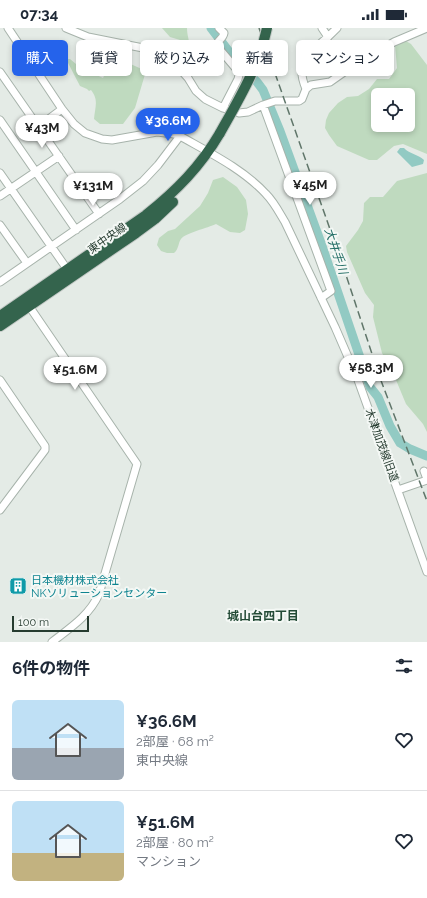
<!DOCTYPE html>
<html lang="ja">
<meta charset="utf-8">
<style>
body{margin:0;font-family:Raleway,"Noto Sans JP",sans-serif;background:#f2f2f3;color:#1f2937;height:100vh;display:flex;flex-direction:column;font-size:15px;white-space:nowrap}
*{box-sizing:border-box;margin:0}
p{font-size:13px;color:#747a83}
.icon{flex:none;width:22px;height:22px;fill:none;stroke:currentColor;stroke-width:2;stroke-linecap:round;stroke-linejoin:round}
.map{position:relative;height:614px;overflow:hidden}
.panel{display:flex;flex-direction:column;background:#fff;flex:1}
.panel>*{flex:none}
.guide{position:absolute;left:12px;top:12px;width:403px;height:36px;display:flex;gap:8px}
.buttons{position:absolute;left:371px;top:60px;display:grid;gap:8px}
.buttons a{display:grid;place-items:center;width:44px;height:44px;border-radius:6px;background:#fff;box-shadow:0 2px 6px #0003;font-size:20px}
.scale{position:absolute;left:12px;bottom:10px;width:77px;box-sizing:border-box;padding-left:4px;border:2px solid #253b2f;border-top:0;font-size:11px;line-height:14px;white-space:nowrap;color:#253b2f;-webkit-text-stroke:3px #f4f8f5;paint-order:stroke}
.price{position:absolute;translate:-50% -34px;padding:0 9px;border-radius:14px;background:#fff;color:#222;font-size:13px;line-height:26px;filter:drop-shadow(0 1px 2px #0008)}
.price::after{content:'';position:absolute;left:50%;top:24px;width:12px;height:9px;margin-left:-6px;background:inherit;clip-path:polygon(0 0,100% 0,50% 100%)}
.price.on{background:#2563eb;color:#fff}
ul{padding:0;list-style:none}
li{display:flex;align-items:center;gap:12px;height:100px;padding:0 12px}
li+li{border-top:1px solid #e0e1e3}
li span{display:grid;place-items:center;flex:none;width:112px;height:80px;border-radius:6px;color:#555}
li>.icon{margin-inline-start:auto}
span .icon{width:48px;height:48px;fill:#fffc;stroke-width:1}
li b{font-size:17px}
h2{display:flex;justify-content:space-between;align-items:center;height:48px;padding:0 12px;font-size:17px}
.tag{padding:0 14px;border-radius:6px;background:#fff;box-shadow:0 2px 6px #0003;font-size:14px;line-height:36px}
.tag.on{background:#2563eb;color:#fff}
.status{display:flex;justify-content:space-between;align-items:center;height:28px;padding:0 20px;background:#fff;direction:ltr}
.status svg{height:11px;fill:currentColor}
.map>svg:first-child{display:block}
</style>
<div class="status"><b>07:34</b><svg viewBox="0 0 49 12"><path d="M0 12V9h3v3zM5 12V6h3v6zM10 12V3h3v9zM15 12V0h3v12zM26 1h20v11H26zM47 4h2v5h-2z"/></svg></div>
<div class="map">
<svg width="427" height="614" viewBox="0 0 427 614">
<rect width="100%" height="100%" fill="#e4ebe6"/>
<!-- green -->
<path fill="#bfdabf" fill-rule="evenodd" d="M 162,0 L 187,0 C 187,8 190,14 190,22 L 188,24 L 183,20 L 180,12 L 170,9 Z
M 401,13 L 406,13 L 411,16 L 427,37 L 427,126 L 403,116 L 394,118 L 377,132 L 369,132 L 337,118 L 329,107 L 325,100 L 326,92 L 329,85 L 338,75 L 347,69 L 358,68 L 369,61 L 377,51 L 389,51 L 397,40 L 395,17 L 396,15 ZM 378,67 L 408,67 L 408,97 L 378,97 Z
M 81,19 L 84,19 L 84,26 L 90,31 L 86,42 L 103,50 L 113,28 L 146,43 L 135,80 L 123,96 L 100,96 L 94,91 C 95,79 99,72 91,62 L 89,63 L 87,61 L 80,58 L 66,31 L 70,31 L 76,36 Z
M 427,145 L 427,404 L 423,396 L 406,376 L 396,352 L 382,325 L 373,289 L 374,277 L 365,265 L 347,224 L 346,218 L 358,202 L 363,193 L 364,175 L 370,169 L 383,169 L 397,153 Z
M 223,149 L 237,159 L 246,172 L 248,186 L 245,202 L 240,205 L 230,204 L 216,196 C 208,200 185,205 181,211 C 178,215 179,221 174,225 L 167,225 L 161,223 L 157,217 L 159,210 L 168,203 L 175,201 L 200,178 L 208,165 L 213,152 Z"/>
<!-- water -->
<path fill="#92cac3" d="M 400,120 L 404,120 C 409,126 418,126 424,132 L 423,136 L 412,139 L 397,124 Z"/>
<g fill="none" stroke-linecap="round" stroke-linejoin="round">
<!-- river -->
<path stroke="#92cac3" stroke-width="9" d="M 211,0 L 237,34 L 257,54 L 263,62 L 280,103 L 321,215 L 370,359 L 378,369 L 390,398 L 400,415 L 410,421 L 427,428"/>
<defs>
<path id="minor" d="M 8,0 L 62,81 L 74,96 L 85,105 L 102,111 L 112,112 L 157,104 L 174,106 L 180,108 C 210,125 243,141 266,166 C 274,174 279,184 285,194 L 335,299 L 358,352 L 427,544
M 66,0 L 88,9 L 153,22 L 169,30 L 178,39 L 188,50 L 196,63 L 205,71 L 223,80 L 239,85 L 248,84 L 263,77 L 275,73 L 299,73 L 302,71 L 306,61 L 311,57 L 330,54 L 357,35 L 378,23 L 394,14 L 427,0
M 219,0 L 224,5 C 223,11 218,12 216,17 L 238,43 L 239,47 L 238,51 L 223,80
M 322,0 L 328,9
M 0,44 L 99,186
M 306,61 C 296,37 304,30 321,15 C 327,10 332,5 337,0
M 263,77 L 331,263 L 321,270
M 0,92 L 76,202
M 38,99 L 62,81
M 0,145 L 67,241
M 0,168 L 59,128
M 0,197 L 27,235
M 0,254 L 120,171 L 143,153 L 158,137 L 180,108
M 29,278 L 137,436 L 99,566 C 89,588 70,600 52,614
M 0,352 L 45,418 L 45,422 L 0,482
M 424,443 L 427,451
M 398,462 L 427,452"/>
<path id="highway" d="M 0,288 L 146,187 C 177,162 200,139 220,105
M 0,298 L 136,205 L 155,191 L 173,174"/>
</defs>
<!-- minor casing -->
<use href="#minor" stroke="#a7b3ab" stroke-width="9"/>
<!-- highway casing -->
<use href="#highway" stroke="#c2c8c5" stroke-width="12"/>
<!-- minor -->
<use href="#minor" stroke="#fff" stroke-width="7"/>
<!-- highway -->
<use href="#highway" stroke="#34644d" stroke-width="10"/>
<!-- rail -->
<path stroke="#60766a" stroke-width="1.5" stroke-dasharray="8 4" stroke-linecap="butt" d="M 259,0 L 343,238 L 380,350 L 427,473"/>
<defs>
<path id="highway-bridge" d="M 220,105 C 239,71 259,38 267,0"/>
</defs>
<!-- highway-bridge casing -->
<use href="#highway-bridge" stroke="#c2c8c5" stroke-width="12" stroke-linecap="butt"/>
<!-- highway-bridge -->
<use href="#highway-bridge" stroke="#34644d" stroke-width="10"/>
</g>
<!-- icons -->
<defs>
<symbol id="building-square" viewBox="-11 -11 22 22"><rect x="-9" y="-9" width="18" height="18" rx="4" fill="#0f9aa8" stroke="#f4f8f5"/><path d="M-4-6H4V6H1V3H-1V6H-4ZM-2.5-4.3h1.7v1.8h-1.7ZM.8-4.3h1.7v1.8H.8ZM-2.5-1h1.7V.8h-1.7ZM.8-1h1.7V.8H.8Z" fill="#fff"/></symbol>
</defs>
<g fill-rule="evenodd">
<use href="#building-square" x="8" y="548" width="20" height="20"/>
</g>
<g text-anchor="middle" stroke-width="4" stroke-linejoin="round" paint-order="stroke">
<!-- street labels -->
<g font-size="11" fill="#253b2f" stroke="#f4f8f5">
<text transform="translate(107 210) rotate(-35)" y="4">東中央線</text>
<text transform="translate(382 417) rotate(70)" y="4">木津加茂線旧道</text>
</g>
<!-- culture labels -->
<g font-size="11" fill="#0d838f" stroke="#f4f8f5" text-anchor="start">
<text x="31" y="556">日本機材株式会社<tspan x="31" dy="13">NKソリューションセンター</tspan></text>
</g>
<!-- water labels -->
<g font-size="12" font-style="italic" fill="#267068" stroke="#f4f8f5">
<text transform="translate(336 223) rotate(71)" y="4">大井手川</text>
</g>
<!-- neighbourhood labels -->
<g font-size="12" font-weight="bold" fill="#234b36" stroke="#f4f8f5">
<text x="263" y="592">城山台四丁目</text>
</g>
</g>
</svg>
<div class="buttons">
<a><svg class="icon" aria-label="locate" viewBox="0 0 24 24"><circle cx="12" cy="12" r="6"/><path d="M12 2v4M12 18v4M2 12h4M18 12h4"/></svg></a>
</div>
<div class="scale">100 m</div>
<b class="price on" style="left:168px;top:114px">¥36.6M</b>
<b class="price" style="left:42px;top:121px">¥43M</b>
<b class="price" style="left:310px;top:178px">¥45M</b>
<b class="price" style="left:93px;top:179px">¥131M</b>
<b class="price" style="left:371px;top:361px">¥58.3M</b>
<b class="price" style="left:75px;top:363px">¥51.6M</b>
<div class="guide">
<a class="tag on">購入</a>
<a class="tag">賃貸</a>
<a class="tag">絞り込み</a>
<a class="tag">新着</a>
<a class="tag">マンション</a>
</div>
</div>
<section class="panel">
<h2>6件の物件<svg class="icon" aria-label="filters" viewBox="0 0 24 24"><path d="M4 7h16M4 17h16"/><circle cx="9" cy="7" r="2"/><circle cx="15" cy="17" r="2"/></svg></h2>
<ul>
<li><span style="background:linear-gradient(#bfe0f5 60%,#9aa5b1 0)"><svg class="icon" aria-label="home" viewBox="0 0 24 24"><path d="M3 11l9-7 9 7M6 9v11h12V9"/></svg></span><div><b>¥36.6M</b><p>2部屋 · 68 m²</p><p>東中央線</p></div><svg class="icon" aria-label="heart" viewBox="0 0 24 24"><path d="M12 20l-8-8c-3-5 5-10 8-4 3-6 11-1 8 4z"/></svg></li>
<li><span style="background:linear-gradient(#bfe0f5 65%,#c2b280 0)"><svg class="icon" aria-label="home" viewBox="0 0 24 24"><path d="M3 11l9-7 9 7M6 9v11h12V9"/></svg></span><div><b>¥51.6M</b><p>2部屋 · 80 m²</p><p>マンション</p></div><svg class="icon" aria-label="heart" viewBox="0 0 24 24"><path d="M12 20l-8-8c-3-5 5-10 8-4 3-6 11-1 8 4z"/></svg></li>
</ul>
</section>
